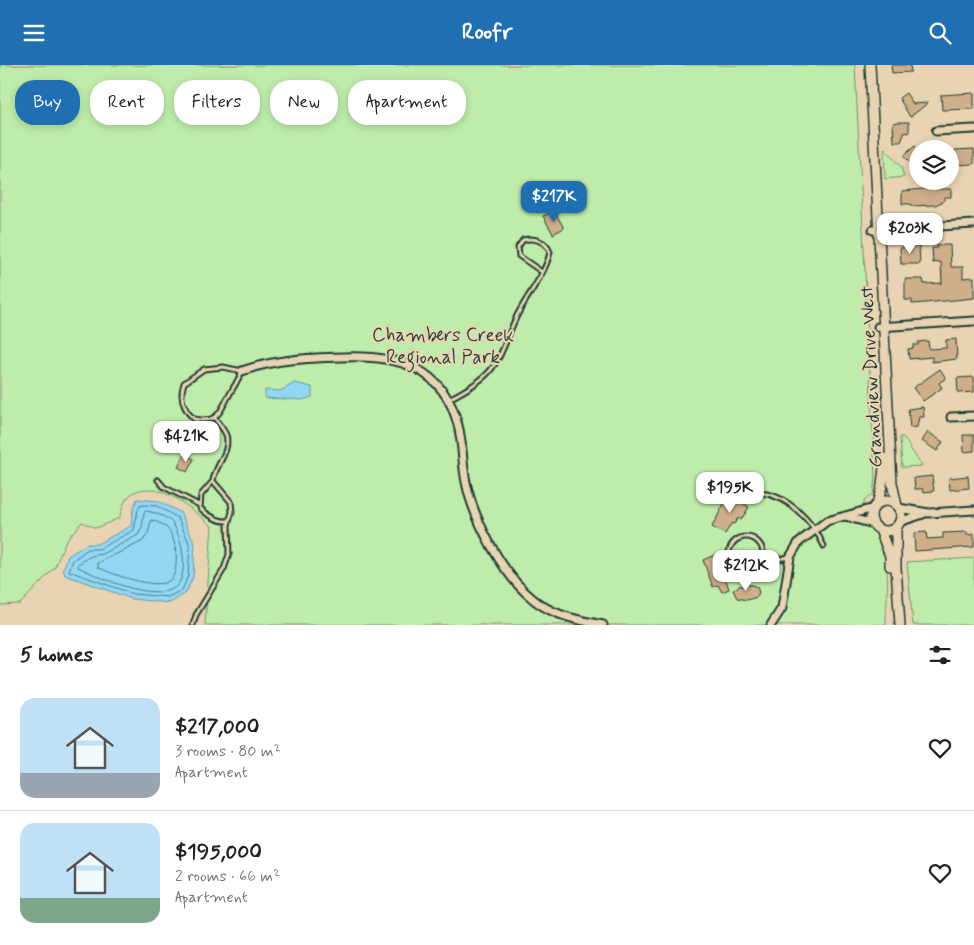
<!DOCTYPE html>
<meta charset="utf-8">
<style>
body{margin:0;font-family:Mynerve,sans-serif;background:#f2f2f2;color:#222;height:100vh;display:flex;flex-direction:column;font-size:19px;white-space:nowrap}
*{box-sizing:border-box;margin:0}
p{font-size:16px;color:#767676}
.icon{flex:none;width:28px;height:28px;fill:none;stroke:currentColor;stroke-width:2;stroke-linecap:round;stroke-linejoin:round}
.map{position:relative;height:560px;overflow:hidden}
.side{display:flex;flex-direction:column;background:#fff;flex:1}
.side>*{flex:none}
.top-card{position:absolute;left:15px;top:15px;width:500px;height:45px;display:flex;gap:10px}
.buttons{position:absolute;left:909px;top:75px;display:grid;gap:10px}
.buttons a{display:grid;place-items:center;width:50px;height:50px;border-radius:50%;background:#fff;box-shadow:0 2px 8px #0003;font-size:25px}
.price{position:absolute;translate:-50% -42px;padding:0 11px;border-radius:10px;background:#fff;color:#222;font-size:16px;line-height:32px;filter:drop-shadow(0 1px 2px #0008)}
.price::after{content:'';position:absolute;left:50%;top:30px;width:15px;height:11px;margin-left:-8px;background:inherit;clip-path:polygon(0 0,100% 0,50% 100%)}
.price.current{background:#1f6fb2;color:#fff}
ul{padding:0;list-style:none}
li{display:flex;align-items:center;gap:15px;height:125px;padding:0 20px}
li+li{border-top:1px solid #e0e0e0}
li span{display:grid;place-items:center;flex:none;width:140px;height:100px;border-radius:15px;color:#555}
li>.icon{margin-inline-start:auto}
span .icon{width:60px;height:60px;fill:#fffc;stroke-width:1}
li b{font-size:21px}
h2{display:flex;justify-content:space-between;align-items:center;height:60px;padding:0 20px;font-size:21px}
.chip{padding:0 18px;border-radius:20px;background:#fff;box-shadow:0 2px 8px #0003;font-size:18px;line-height:45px}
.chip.current{background:#1f6fb2;color:#fff}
header{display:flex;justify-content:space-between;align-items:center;height:65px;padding:0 20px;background:#1f6fb2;color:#fff;font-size:22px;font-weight:700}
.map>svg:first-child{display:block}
</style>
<header><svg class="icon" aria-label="menu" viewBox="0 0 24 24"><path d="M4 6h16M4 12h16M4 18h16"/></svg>Roofr<svg class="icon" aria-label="search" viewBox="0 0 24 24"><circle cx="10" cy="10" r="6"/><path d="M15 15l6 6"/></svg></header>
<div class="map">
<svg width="974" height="560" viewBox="0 0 974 560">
<rect width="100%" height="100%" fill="#e8d4b2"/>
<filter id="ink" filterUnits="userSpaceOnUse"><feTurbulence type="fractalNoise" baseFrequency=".02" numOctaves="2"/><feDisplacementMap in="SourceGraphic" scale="10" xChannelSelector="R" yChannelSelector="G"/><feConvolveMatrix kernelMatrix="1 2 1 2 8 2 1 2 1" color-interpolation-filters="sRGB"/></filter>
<g filter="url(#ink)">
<!-- green -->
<path fill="#bfecaa" stroke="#6f946f" d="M 0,0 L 855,0 L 875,414 L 873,429 L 864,436 L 863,459 C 867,462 873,465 876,468 C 893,491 886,533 886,560 L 205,560 L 212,461 C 194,445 152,408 128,432 C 124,436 121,447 119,453 L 96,463 L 82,457 L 66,475 L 55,502 L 20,539 L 0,540 Z
M 884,83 L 901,102 L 904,112 L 885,114 Z
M 900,372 L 903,372 L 922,401 L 902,402 Z
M 974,493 L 974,560 L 913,560 L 907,497 Z"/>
<!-- water -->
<path fill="#92d7f4" stroke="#6499a7" d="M 295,318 L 312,322 L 312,332 L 302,335 L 265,333 L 265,325 L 280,326 Z
M 137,434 L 158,436 L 181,448 L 195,479 L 193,512 L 186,528 L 170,538 L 132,534 L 65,510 L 63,504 L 68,491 L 87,479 L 97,479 L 131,461 L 133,444 Z"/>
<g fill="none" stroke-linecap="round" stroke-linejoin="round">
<!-- shore -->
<path stroke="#4d7b81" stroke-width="1" d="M 141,440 L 157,441 L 178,453 L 190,480 L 188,511 L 182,525 L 168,532 L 133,529 L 69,506 L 73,495 L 88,484 L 99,484 L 134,465 L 138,445 Z
M 146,446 C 154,447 169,452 173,459 C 183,474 193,522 166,526 C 140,531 101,513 78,502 L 78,499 L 91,491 L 103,489 L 138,470 L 142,463 L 144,449 Z
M 152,455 C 156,457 163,459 166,462 C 177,471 181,508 169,516 C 156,525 110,509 98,502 L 98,498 L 143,476 L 148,468 Z"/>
</g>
<!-- building -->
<path fill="#cfae8a" stroke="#1f3d34" d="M 891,0 L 910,0 L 911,7 L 892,8 Z
M 906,28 L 913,39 L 928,38 L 910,52 L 899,33 Z
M 974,28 L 974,44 L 942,45 L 941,30 Z
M 899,57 L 909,57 L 909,68 L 905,67 L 901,77 L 894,77 L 893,58 Z
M 915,81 L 918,84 L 918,97 L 913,101 L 903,91 Z
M 974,84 L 974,99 L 950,100 L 950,90 L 955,89 L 955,85 Z
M 924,124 L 951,124 L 951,132 L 944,132 L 944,136 L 935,140 L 911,141 L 911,139 L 902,139 L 902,126 Z
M 552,147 L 554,150 L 556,149 L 564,163 L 553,169 L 543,151 Z
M 919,180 L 920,199 L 901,199 L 900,183 Z
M 937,180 L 950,180 L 951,202 L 963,202 L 963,213 L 974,212 L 974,233 L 925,238 L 912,239 L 912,235 L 905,235 L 905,214 L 923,214 L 924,219 L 942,218 L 941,197 L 933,198 L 932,183 L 937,183 Z
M 956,274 L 957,294 L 932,297 L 932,292 L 909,294 L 908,284 L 913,283 L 913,280 L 918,280 L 918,277 L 928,276 L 929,284 L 946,283 L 946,275 Z
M 940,304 L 946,313 L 939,318 L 942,323 L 923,336 L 913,323 Z
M 974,312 L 974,327 L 958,328 L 957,313 Z
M 923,342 L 924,352 L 919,352 L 917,362 L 910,363 L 908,344 Z
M 928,367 L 943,377 L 937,386 L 922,376 Z
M 963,370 L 974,370 L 974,386 L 964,387 Z
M 185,389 L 194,394 L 187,407 L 178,402 Z
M 932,411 L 934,426 L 923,427 L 923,424 L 915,424 L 914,413 Z
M 968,411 L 969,423 L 950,425 L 949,413 Z
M 729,429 L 749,442 L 741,455 L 738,453 L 734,459 L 732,458 L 725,469 L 712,462 Z
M 926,467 L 927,474 L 943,473 L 943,468 L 967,467 L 967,470 L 974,469 L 974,482 L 915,486 L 914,468 Z
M 717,489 L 729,524 L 722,527 L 718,520 L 713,522 L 703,495 Z
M 752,520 L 757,522 L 759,527 L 757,532 L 747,535 L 737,533 L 733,525 L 739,521 Z"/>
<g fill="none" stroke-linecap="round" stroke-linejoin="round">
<defs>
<path id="service" d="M 223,302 L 242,306 C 239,314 235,319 231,327 C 220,345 220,359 194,354 C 183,344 179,333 184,318 L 204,304 Z
M 449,334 C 462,327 476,320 487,309 C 504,292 508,265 520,245 C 530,227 546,207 550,187 C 546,176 534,172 523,175 L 518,182 L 519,191 L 542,207
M 158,415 L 164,422 L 199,440
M 213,416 L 201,430 L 200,443 C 207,450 219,457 228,456
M 748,434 L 759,428 C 787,429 813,457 824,481
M729 489a17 17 0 1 1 34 0a17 17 0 1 1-34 0Z
M 762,494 L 772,495 L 790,492
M 193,560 L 196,550 L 224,504 L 229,489 L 228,460 L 232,447 L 231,437 L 213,416 C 215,400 231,387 226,370 C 224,364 218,359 215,353"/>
<path id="minor" d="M 936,66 L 974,64
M 873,165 L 974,159
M 878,262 L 974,256
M 242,306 C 276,294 308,293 343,292 C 397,290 443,301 458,360 C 463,379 462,398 466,417 C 473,453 503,511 533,534 C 553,551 579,555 603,560
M 951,352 L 974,351
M 898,443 L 929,448 L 974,445
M 845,451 L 873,459
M 899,457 L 923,449
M 771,560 L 782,543 L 790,492 L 799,477 L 827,456 L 874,443"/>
<path id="tertiary" d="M 870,0 L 892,418 L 897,441
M871 451a15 15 0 1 1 30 0a15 15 0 1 1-30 0Z
M 877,440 L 882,421 L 885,393
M 896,462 L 896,503 L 900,560
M 880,465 L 890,491 L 890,501"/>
</defs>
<!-- service casing -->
<use href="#service" stroke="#1f3d34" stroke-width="7"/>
<!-- minor casing -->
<use href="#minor" stroke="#1f3d34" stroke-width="11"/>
<!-- tertiary casing -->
<use href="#tertiary" stroke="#1f3d34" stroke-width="12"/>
<!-- service -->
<use href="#service" stroke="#e8d4b2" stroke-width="3"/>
<!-- minor -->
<use href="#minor" stroke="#e8d4b2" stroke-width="7"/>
<!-- tertiary -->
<use href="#tertiary" stroke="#e8d4b2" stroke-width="9"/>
</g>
</g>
<g text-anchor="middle" stroke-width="4" stroke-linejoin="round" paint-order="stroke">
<!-- park labels -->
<g font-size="19" fill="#27463a" stroke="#e8d4b2">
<text x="443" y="276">Chambers Creek<tspan x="443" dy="22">Regional Park</tspan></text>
</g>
<!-- street labels -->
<g font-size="19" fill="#1f3d34" stroke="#e8d4b2">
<text transform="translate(870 312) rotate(-93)" y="7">Grandview Drive West</text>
</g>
</g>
</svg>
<div class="buttons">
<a><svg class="icon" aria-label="layers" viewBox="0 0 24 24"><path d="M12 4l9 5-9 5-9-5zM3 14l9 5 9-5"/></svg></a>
</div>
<b class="price current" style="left:554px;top:158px">$217K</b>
<b class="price" style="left:910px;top:190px">$203K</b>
<b class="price" style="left:186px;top:398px">$421K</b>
<b class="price" style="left:730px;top:449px">$195K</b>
<b class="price" style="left:746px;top:527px">$212K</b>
<div class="top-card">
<a class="chip current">Buy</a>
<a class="chip">Rent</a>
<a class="chip">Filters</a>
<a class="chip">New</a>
<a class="chip">Apartment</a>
</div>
</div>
<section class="side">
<h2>5 homes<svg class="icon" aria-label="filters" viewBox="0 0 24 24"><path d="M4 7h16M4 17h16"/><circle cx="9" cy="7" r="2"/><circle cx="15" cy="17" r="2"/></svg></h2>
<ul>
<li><span style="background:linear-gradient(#bfe0f5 75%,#9aa5b1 0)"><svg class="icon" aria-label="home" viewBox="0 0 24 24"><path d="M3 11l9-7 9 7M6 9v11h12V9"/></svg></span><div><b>$217,000</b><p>3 rooms · 80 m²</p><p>Apartment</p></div><svg class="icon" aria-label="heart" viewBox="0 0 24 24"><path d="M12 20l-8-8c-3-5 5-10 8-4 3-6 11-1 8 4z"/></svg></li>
<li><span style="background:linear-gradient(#bfe0f5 75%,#7fa58c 0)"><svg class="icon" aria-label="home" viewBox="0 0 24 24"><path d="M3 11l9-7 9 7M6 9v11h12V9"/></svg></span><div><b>$195,000</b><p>2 rooms · 66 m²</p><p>Apartment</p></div><svg class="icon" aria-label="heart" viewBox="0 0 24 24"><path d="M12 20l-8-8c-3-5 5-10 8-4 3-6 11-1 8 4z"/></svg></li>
</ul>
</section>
